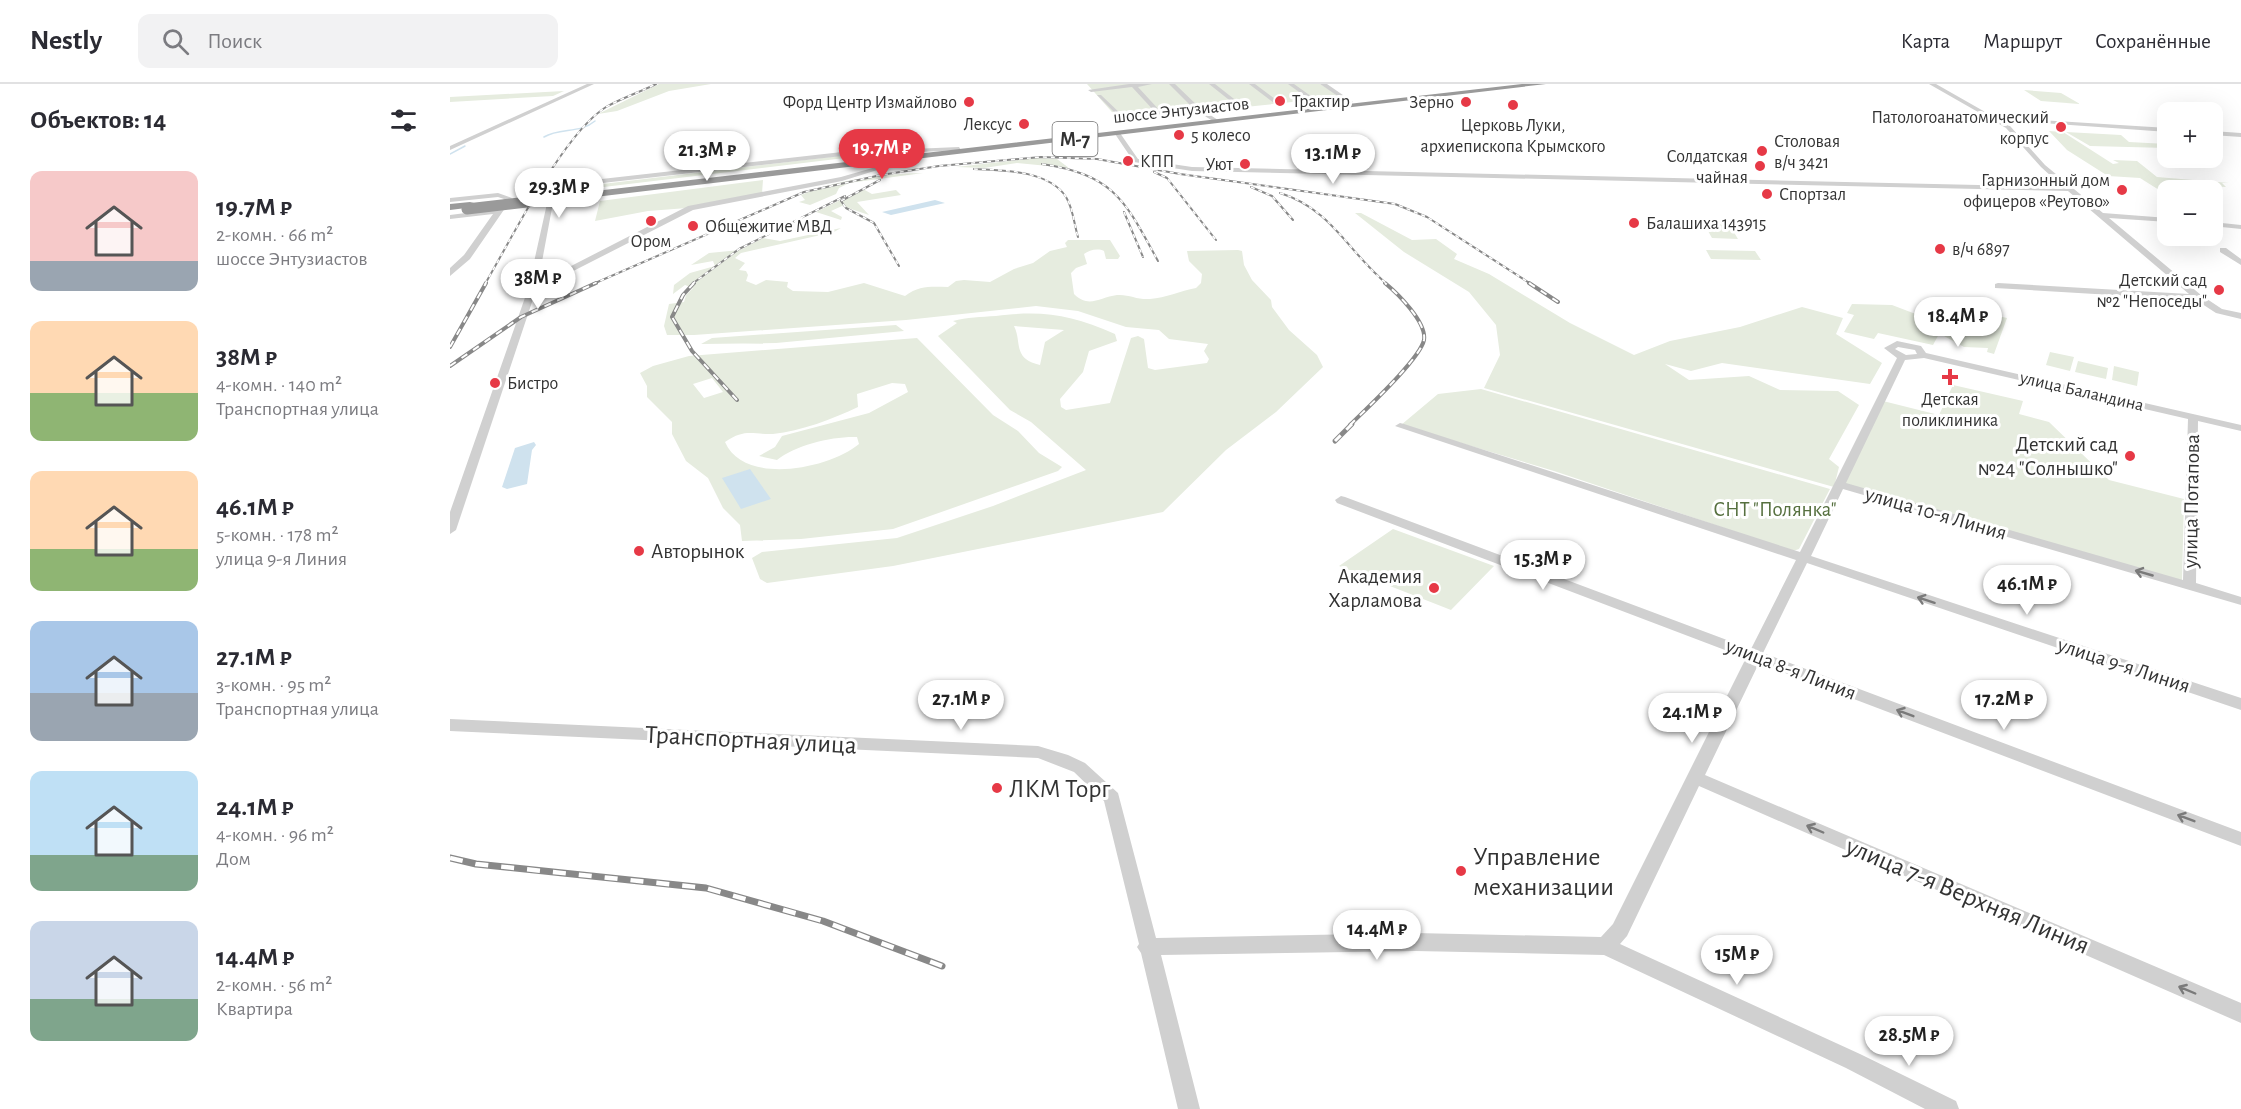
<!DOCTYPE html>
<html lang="ru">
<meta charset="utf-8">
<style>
body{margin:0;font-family:"Alegreya Sans",sans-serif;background:#f2f2f3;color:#2b2b33;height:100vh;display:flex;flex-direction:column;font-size:22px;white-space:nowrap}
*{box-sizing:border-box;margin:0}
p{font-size:20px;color:#7c7c81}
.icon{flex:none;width:33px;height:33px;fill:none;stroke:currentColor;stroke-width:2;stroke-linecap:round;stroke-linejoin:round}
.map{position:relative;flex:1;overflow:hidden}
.panel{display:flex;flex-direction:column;background:#fff;width:450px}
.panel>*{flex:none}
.tools{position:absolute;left:1707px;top:18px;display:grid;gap:12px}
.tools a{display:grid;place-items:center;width:66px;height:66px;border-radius:12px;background:#fff;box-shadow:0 6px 24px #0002;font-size:30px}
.price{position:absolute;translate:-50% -51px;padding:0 14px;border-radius:21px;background:#fff;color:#222;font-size:20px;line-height:39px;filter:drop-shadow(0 2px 3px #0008)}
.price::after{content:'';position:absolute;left:50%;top:36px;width:18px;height:14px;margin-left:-9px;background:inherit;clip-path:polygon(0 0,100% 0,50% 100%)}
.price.on{background:#e63946;color:#fff}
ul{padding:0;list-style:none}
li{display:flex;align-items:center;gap:18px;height:150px;padding:0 30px}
li span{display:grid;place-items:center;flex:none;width:168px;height:120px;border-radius:12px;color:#555}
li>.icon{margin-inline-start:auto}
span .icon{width:72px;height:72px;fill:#fffc;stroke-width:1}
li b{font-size:26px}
h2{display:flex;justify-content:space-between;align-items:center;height:72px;padding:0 30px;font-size:26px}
header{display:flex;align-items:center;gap:36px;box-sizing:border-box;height:84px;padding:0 30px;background:#fff;border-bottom:2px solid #e1e1e2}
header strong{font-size:28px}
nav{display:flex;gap:33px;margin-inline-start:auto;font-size:21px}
.search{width:420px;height:54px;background:#f2f2f3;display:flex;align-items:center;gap:15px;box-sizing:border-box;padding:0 21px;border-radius:12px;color:#7c7c81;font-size:22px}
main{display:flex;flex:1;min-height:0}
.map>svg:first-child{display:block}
</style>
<header>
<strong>Nestly</strong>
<div class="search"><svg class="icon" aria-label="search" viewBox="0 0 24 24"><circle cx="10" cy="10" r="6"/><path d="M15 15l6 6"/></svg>Поиск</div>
<nav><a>Карта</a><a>Маршрут</a><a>Сохранённые</a></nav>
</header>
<main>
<section class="panel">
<h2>Объектов: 14<svg class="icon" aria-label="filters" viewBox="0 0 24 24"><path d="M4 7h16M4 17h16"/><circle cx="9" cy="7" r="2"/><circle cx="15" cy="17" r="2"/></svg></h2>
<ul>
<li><span style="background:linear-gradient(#f6c9c9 75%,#9aa5b1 0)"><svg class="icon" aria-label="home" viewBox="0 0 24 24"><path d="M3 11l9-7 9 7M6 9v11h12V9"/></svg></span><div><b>19.7M ₽</b><p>2-комн. · 66 m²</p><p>шоссе Энтузиастов</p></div></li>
<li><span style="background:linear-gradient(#ffd9b3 60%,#8fb573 0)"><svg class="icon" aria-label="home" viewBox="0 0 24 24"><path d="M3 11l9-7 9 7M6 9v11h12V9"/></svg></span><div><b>38M ₽</b><p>4-комн. · 140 m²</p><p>Транспортная улица</p></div></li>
<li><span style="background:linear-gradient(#ffd9b3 65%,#8fb573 0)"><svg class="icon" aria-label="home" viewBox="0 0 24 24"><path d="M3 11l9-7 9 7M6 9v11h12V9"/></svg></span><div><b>46.1M ₽</b><p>5-комн. · 178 m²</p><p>улица 9-я Линия</p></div></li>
<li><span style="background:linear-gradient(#a9c7e8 60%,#9aa5b1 0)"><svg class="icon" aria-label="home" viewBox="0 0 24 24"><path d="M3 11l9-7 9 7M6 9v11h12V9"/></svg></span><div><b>27.1M ₽</b><p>3-комн. · 95 m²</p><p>Транспортная улица</p></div></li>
<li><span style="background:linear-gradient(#bfe0f5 70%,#7fa58c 0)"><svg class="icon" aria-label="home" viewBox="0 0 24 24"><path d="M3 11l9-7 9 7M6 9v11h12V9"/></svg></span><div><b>24.1M ₽</b><p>4-комн. · 96 m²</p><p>Дом</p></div></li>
<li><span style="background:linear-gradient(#c9d6e8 65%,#7fa58c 0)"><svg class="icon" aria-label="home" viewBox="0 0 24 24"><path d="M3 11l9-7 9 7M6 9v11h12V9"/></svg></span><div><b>14.4M ₽</b><p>2-комн. · 56 m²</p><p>Квартира</p></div></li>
</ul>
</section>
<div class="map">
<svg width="1791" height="1025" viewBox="0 0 1791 1025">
<rect width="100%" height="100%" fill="#fff"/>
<!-- green -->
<path fill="#e6ecdf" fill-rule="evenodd" d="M 209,0 L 261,0 L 219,7 L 167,27 L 148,30 Z
M 637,0 L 870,0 L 891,13 L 669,36 Z
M 1574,6 L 1611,9 L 1630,20 L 1591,17 Z
M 114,7 L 103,12 L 0,18 L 0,13 Z
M 1599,47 L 1613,48 L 1663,80 L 1669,79 L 1663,76 L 1687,77 L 1707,93 L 1779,99 L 1772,99 L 1776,103 L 1742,101 L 1749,106 L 1718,106 L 1717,111 L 1690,94 L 1658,92 L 1617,66 Z
M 1616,48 L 1671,51 L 1679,58 L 1717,60 L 1717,64 L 1640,62 Z
M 397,71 L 403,73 L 137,105 L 127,103 Z
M 585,74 L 607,75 L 619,84 L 567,79 L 534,84 L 506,83 Z
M 473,89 L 399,99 L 389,104 L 386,110 L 360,121 L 349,118 L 355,116 L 351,111 C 388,95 433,90 473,89 Z
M 313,96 L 312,109 L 237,124 L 198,127 L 145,137 L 150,117 Z
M 413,105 L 422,110 L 446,106 L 451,111 L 407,118 L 419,131 L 392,122 L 381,127 L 392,133 L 391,136 L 366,128 Z
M 905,129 L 911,129 L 962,156 L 986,155 L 1007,170 L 1004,175 L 1039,190 L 1120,239 L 1184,271 L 1220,257 L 1290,243 L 1352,223 L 1393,234 L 1386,250 L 1432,279 L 1420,300 L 1272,279 L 1241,287 L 1215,280 L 1239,296 L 1299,292 L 1330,306 L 1388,307 L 1409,321 L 1379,375 L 1389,383 L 1384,403 L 1034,304 L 1050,271 L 1046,241 L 1019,208 L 954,168 Z
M 1254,140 L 1279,140 L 1288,155 L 1262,154 Z
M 391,144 L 384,148 L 291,169 L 285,174 L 295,179 L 289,186 L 296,187 L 298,191 L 296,197 L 306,201 L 316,196 L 338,198 L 337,203 L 343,207 L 378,208 L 414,199 L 455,212 C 470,201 481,203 498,203 L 506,197 L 514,196 L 540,198 L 564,185 L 583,179 L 600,167 L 617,163 L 615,159 L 618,156 L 660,156 L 670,172 L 668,175 L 656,175 L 654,167 C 648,164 639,166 634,170 L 637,180 L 626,184 L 621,189 L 624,210 C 639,225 650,213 667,211 C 679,210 687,216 700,215 C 716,214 730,207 746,204 L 751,199 L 752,190 L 739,177 L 737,167 L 788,166 L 792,167 L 794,181 L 802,196 L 821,216 L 822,223 L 839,246 L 867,271 L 873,283 L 826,328 L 776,366 L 713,428 L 443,482 L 317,499 L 310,495 L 302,474 L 312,468 L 447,454 L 543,422 L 636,386 L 581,338 L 560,326 L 488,252 L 507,239 L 503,237 C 517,233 531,233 546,232 C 594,226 621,231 665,250 L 667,257 L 639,267 L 633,288 L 610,315 L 611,323 L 616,326 L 660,319 L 681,254 L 688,252 L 694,255 L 698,284 L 705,286 L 757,279 L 759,275 L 754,267 L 758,260 L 719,255 L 709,246 L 676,243 L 628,227 L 586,222 L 456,236 L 244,251 L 217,251 L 214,242 L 219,220 L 234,218 L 236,211 L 243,204 L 235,201 L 223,210 L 224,201 L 240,189 L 265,182 L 263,177 L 241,181 L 259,169 L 290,166 L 313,154 L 330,157 ZM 564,242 L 614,246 L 595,258 L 590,281 C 562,275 572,257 564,242 Z
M 1256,166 L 1305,167 L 1311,176 L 1261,175 Z
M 1402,220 L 1442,221 L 1463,229 L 1499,232 L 1483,261 L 1428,249 L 1424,255 L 1394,248 L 1404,231 L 1397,229 Z
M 1518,225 L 1557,234 L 1544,270 L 1537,268 L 1538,264 L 1514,263 L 1494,252 L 1505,228 Z
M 446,241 L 454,247 L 326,259 L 251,260 L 262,254 Z
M 467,254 L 543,331 L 568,347 L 589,369 L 612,383 L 608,387 L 443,445 L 351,455 L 292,457 L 290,441 L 273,424 L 258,394 L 236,377 L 222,350 L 222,338 L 197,313 L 197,302 L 190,289 L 203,282 L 239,272 ZM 262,294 L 273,308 L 254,314 L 243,300 ZM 442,299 L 455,300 L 458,308 L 419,329 L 332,352 L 325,363 L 309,372 L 327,376 C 345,361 383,352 407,353 L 409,360 C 379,385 294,402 275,358 C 296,344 302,351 323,350 C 351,347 383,335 408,323 L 407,310 Z
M 1600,268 L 1624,273 L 1620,287 L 1596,281 Z
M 1628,277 L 1658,284 L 1656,295 L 1625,288 Z
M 1664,282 L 1689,288 L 1687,302 L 1662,296 Z
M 1503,301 L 1573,317 L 1569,330 L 1599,338 L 1659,396 L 1734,415 L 1732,498 L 1391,400 L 1433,317 L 1489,331 Z
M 1031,305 L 1380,405 L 1349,465 L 1343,467 L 1104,387 L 951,341 L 988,310 Z
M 943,445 L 1044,482 L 1001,526 L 889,482 Z"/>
<!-- water -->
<path fill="#cfe2ee" d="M 485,116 L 495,119 L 441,131 L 432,128 Z
M 84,358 L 86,361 L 82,366 L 77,400 L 57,405 L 52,403 L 65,364 Z
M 300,385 L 321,415 L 291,425 L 272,394 Z"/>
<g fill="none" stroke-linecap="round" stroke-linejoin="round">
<!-- stream -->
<path stroke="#cfe2ee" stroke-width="1.5" d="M 94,53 C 110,43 130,50 145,37
M 0,70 L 15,62"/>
<!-- minor -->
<path fill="#d0d0d0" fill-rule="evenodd" d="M 137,0 L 144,0 L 0,66 L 0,62 Z
M 679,0 L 702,0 L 688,3 L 711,28 L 744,25 L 719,0 L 725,0 L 751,25 L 768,36 L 763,37 L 748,28 L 672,36 L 647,11 L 651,11 L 673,32 L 706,29 L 682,3 L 641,8 L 638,6 Z
M 759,0 L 765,0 L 793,22 L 788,23 Z
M 799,0 L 805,0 L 829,18 L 824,19 Z
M 838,0 L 844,0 L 865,15 L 860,16 Z
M 870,0 L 877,0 L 903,18 L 898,19 Z
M 1479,0 L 1486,0 L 1544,33 L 1718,44 L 1718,48 L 1550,36 L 1560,42 L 1595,81 L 1653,129 L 1718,134 L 1718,138 L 1659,134 L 1751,211 L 1772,225 L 1791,229 L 1791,235 L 1766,229 L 1746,216 L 1545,204 L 1545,200 L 1548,199 L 1739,210 L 1618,107 L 742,87 L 684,78 L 665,50 L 670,49 L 688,75 L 742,83 L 1613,103 L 1591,83 L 1556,44 Z
M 1762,47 L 1791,49 L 1791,53 L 1762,51 Z
M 509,63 L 511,66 L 392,72 L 126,102 L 105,108 L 88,199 L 238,122 L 391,93 L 461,73 L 466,74 L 392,97 L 243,126 L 86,206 L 6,446 L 0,450 L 0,428 L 78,205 L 100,106 L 125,98 L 392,68 Z
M 48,109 L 62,114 L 20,175 L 0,192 L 0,184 L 14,171 L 43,130 L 0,135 L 0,131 L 47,125 L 54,115 L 48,113 L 0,118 L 0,114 Z
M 1762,138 L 1791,141 L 1791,145 L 1762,142 Z
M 1770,164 L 1776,164 L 1791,175 L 1791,181 L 1770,168 Z
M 1447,257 L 1471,262 L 1476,269 L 1791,341 L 1791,347 L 1748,337 L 1746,499 L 1791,513 L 1791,521 L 1393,405 L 1361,472 L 1791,614 L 1791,626 L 1357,479 L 1313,569 L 1791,748 L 1791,762 L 1309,579 L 1255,691 L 1791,919 L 1791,939 L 1249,702 L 1177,852 L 1170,860 L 1410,970 L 1506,1017 L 1509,1025 L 1475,1025 L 1396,984 L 1154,871 L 965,867 L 711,871 L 750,1025 L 728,1025 L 691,869 L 687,863 L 689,860 L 654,717 L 624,688 L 588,674 L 0,647 L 0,635 L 588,662 L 618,671 L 635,679 L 668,709 L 706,854 L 965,849 L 1151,853 L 1163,840 L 1296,574 L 887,419 L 885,416 L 891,412 L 895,413 L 1301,565 L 1346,476 L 945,342 L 950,339 L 954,340 L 1350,468 L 1447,274 L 1434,264 ZM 1448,263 L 1465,266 L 1467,270 L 1456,271 L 1445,265 ZM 1474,274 L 1738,335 L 1733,496 L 1396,399 L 1455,276 Z"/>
<!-- highway -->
<path fill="#9a9a9a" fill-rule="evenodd" d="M 1072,0 L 1096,0 L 128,115 L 123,112 L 128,109 Z
M 20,118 L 24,119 L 24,123 L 0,126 L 0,120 Z"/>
<defs>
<path id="rail-far3" d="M 592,80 C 665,91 675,117 708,177
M 524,85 C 551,86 599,86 616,113 C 623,124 624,140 628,153
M 704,88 L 717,94 L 766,156
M 430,96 L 391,117 L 396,124 L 424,139 L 449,182
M 801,103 L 822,112 L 843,136
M 830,109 C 882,125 898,168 937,200
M 674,128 L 693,173
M 35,200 C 62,154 113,50 156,23 C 172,14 190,8 206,0
M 143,200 L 354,108 L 431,91 L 489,82 L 591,73 L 647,75 L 730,90 L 945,120 L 977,133 L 1081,200
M 242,200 L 289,165 L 395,112"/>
<path id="rail-far2" d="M 244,199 L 233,211 L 222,233 L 242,267 L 287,316
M 1079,199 L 1108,218
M 0,263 L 36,199
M 0,282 L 71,233 L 146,199
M 900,341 C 916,325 970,275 974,256 C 977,238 947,209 935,199"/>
<path id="rail-far1" d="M 885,357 L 902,340"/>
<path id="rail" d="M 0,774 L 26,780 L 256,804 L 373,837 L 492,882"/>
</defs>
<!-- rail-far3 casing -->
<use href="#rail-far3" stroke="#888" stroke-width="2"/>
<!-- rail-far2 casing -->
<use href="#rail-far2" stroke="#888" stroke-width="4"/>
<!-- rail-far1 casing -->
<use href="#rail-far1" stroke="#888" stroke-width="5"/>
<!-- rail casing -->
<use href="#rail" stroke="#888" stroke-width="7"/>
<!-- rail-far3 -->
<use href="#rail-far3" stroke="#fff" stroke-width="1.5" stroke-dasharray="4" stroke-linecap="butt"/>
<!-- rail-far2 -->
<use href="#rail-far2" stroke="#fff" stroke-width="2" stroke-dasharray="7" stroke-linecap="butt"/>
<!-- rail-far1 -->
<use href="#rail-far1" stroke="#fff" stroke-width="3" stroke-dasharray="8" stroke-linecap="butt"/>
<!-- rail -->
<use href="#rail" stroke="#fff" stroke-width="4.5" stroke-dasharray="13" stroke-linecap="butt"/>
<!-- highway-bridge -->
<path stroke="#9a9a9a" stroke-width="11" d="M 17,125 L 128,112"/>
</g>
<!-- one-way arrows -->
<defs><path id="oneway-shaft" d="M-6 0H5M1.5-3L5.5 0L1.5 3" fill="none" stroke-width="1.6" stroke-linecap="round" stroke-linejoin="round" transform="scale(1.5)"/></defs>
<g stroke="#7a7a7a">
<use href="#oneway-shaft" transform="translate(1694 489) rotate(-164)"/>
<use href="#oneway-shaft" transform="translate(1476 516) rotate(-162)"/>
<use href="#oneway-shaft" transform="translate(1455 629) rotate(-159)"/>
<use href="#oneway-shaft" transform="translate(1736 734) rotate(-159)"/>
<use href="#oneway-shaft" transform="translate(1365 745) rotate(-157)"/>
<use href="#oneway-shaft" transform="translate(1737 906) rotate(-157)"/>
</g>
<!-- markers -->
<g fill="#e63946" stroke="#fff" stroke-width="2">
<circle cx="830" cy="17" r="6"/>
<circle cx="519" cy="18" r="6"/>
<circle cx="1016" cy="18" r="6"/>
<circle cx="1063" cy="21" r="6"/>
<circle cx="574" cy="40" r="6"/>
<circle cx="1611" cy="43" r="6"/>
<circle cx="729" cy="51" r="6"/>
<circle cx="1312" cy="67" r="6"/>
<circle cx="678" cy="77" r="6"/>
<circle cx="795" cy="80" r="6"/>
<circle cx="1310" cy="82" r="6"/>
<circle cx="1672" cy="106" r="6"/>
<circle cx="1317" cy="110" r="6"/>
<circle cx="201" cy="137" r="6"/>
<circle cx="1184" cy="139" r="6"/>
<circle cx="243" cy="142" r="6"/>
<circle cx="1490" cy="165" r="6"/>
<circle cx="1769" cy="206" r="6"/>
<path d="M1497 284h6v6h6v6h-6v6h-6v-6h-6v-6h6z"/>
<circle cx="45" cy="299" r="6"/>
<circle cx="1680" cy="372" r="6"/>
<circle cx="189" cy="467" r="6"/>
<circle cx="984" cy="504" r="6"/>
<circle cx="547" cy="704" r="6"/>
<circle cx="1011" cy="787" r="6"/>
</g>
<g text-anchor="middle" stroke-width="6" stroke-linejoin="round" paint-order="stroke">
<!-- far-poi labels -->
<g font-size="18" fill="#333" stroke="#fff" text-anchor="start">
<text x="842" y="23">Трактир</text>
<text x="507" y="24" text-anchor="end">Форд Центр Измайлово</text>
<text x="1004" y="24" text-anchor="end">Зерно</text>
<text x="1599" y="39" text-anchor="end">Патологоанатомический<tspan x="1599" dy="21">корпус</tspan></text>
<text x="562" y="46" text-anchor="end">Лексус</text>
<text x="1063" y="47" text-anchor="middle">Церковь Луки,<tspan x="1063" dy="21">архиепископа Крымского</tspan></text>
<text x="741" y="57">5 колесо</text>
<text x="1324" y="63">Столовая<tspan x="1324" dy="21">в/ч 3421</tspan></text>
<text x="1298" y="78" text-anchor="end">Солдатская<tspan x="1298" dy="21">чайная</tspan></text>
<text x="690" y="83">КПП</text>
<text x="783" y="86" text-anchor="end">Уют</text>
<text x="1660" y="102" text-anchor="end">Гарнизонный дом<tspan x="1660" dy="21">офицеров «Реутово»</tspan></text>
<text x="1329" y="116">Спортзал</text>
<text x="1196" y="145">Балашиха 143915</text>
<text x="255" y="148">Общежитие МВД</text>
<text x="201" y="163" text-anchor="middle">Ором</text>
<text x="1502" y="171">в/ч 6897</text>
<text x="1757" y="202" text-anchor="end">Детский сад<tspan x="1757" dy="21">№2 "Непоседы"</tspan></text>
<text x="57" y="305">Бистро</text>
<text x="1500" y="321" text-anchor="middle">Детская<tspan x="1500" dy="21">поликлиника</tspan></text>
</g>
<!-- far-street labels -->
<g font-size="18" fill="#333" stroke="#fff">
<text transform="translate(731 26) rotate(-6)" y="6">шоссе Энтузиастов</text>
<text transform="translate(1632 307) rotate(13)" y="6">улица Баландина</text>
</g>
<!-- shield labels -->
<rect fill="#fff" stroke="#707070" stroke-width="1.5" x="602.5" y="38" width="45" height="34" rx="4.5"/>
<g font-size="20" font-weight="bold" fill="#333">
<text x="625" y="62">М-7</text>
</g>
<!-- poi labels -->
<g font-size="21" fill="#333" stroke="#fff" text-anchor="end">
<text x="1668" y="367">Детский сад<tspan x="1668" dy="24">№24 "Солнышко"</tspan></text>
<text x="201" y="474" text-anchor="start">Авторынок</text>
<text x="972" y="499">Академия<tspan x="972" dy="24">Харламова</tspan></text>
</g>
<!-- street labels -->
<g font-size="21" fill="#333" stroke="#fff">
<text transform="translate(1741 417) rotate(-89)" y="7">улица Потапова</text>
<text transform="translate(1486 429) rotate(16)" y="7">улица 10-я Линия</text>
<text transform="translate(1674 581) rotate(18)" y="7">улица 9-я Линия</text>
<text transform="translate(1341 585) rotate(21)" y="7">улица 8-я Линия</text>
</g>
<!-- park labels -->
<g font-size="21" fill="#56703f" stroke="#fff">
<text x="1325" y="432">СНТ "Полянка"</text>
</g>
<!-- near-street labels -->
<g font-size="26" fill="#333" stroke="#fff">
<text transform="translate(301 655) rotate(3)" y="9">Транспортная улица</text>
<text transform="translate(1518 811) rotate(23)" y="9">улица 7-я Верхняя Линия</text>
</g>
<!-- near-poi labels -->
<g font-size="26" fill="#333" stroke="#fff" text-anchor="start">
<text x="559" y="713">ЛКМ Торг</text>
<text x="1023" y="781">Управление<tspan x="1023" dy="30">механизации</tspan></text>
</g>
</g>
</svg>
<div class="tools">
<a>+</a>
<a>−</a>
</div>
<b class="price on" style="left:432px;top:96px">19.7M ₽</b>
<b class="price" style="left:257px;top:98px">21.3M ₽</b>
<b class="price" style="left:883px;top:101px">13.1M ₽</b>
<b class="price" style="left:109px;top:135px">29.3M ₽</b>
<b class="price" style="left:88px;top:226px">38M ₽</b>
<b class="price" style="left:1508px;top:264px">18.4M ₽</b>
<b class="price" style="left:1093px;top:507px">15.3M ₽</b>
<b class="price" style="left:1577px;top:532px">46.1M ₽</b>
<b class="price" style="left:511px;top:647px">27.1M ₽</b>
<b class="price" style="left:1554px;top:647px">17.2M ₽</b>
<b class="price" style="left:1242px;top:660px">24.1M ₽</b>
<b class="price" style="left:927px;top:877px">14.4M ₽</b>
<b class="price" style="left:1287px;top:902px">15M ₽</b>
<b class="price" style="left:1459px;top:983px">28.5M ₽</b>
</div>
</main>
